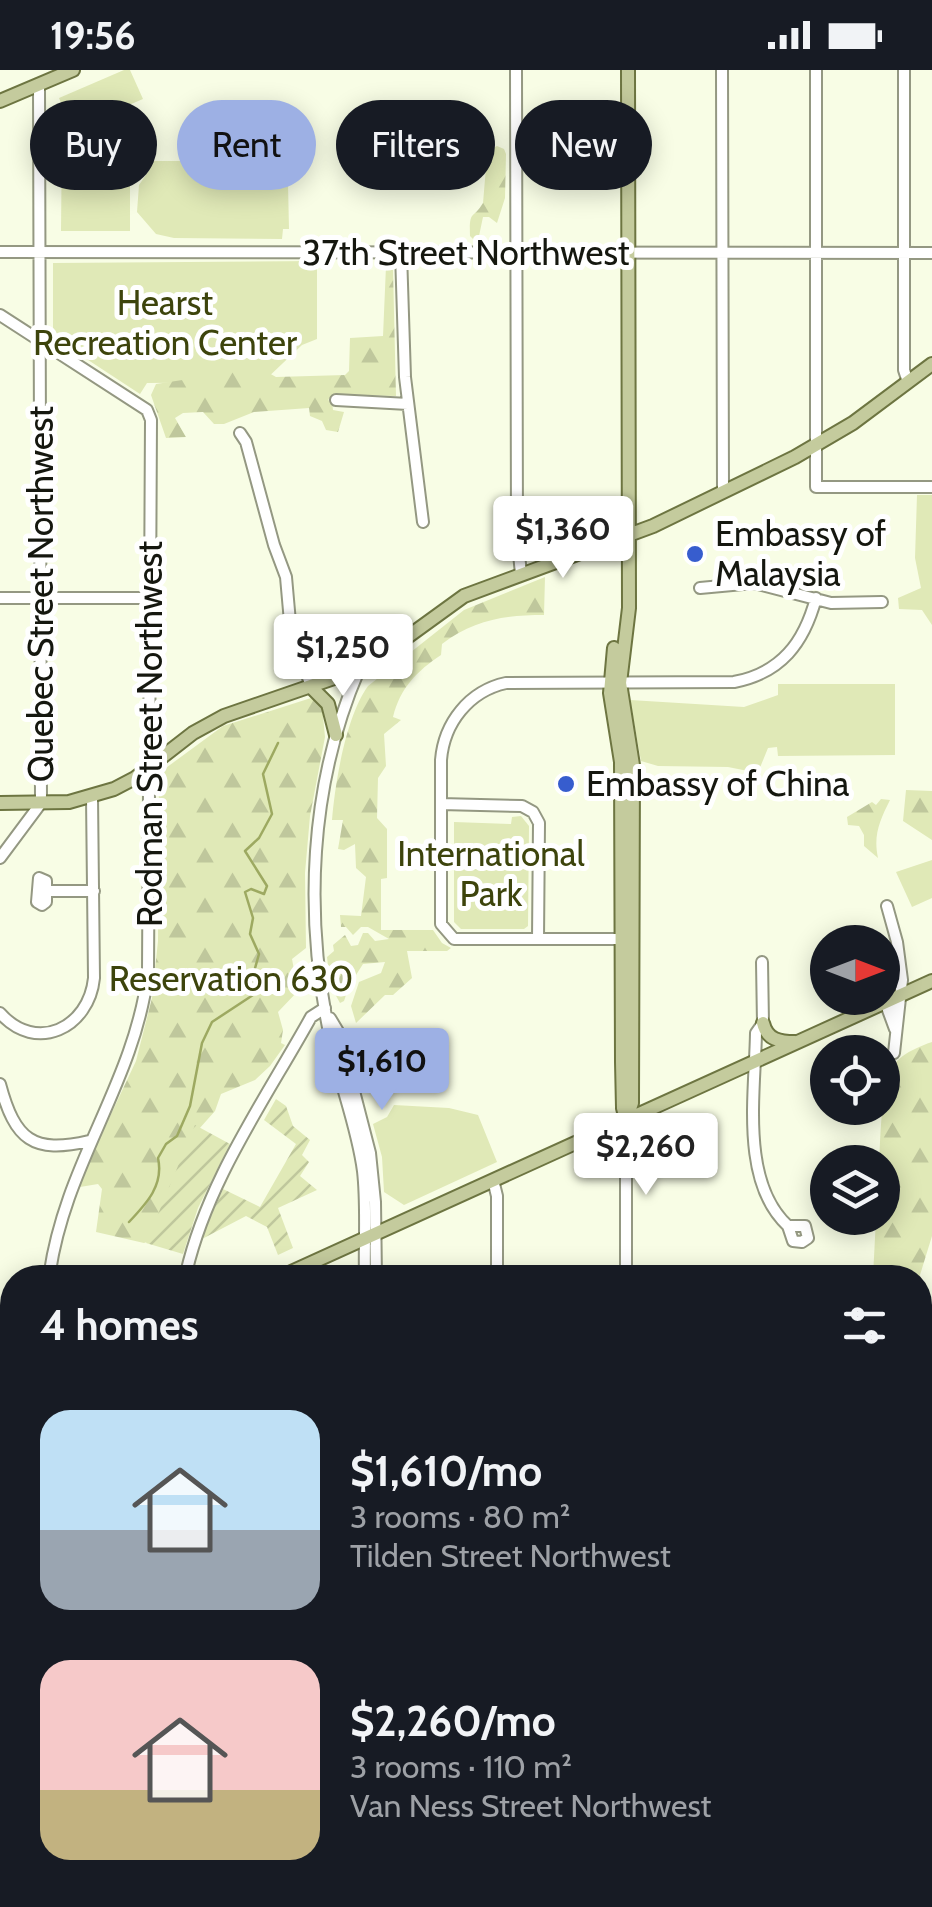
<!DOCTYPE html>
<meta charset="utf-8">
<style>
body{margin:0;font-family:Cabin,sans-serif;background:#20242c;color:#f1f3f6;height:100vh;display:flex;flex-direction:column;font-size:38px;white-space:nowrap}
*{box-sizing:border-box;margin:0}
p{font-size:32px;color:#9ea1a6}
.icon{flex:none;width:55px;height:55px;fill:none;stroke:currentColor;stroke-width:2;stroke-linecap:round;stroke-linejoin:round}
.map{position:relative;flex:1;overflow:hidden}
.drawer{position:absolute;left:0px;top:1195px;width:932px;height:642px;display:flex;flex-direction:column;background:#171b24;border-radius:40px 40px 0 0;box-shadow:0 5px 25px #0003}
.drawer>*{flex:none}
.hud{position:absolute;left:30px;top:30px;width:872px;height:90px;display:flex;gap:20px}
.needle{width:65px;rotate:90deg}
.fabs{position:absolute;left:810px;top:855px;display:grid;gap:20px}
.fabs a{display:grid;place-items:center;width:90px;height:90px;border-radius:50%;background:#171b24;box-shadow:0 5px 25px #0003;font-size:50px}
.price{position:absolute;translate:-50% -85px;padding:0 22px;border-radius:10px;background:#fff;color:#222;font-size:32px;line-height:65px;filter:drop-shadow(0 2px 5px #0008)}
.price::after{content:'';position:absolute;left:50%;top:60px;width:30px;height:22px;margin-left:-15px;background:inherit;clip-path:polygon(0 0,100% 0,50% 100%)}
.price.selected{background:#9db0e4;color:#111}
ul{padding:0;list-style:none}
li{display:flex;align-items:center;gap:30px;height:250px;padding:0 40px}
li span{display:grid;place-items:center;flex:none;width:280px;height:200px;border-radius:30px;color:#555}
li>.icon{margin-inline-start:auto}
span .icon{width:120px;height:120px;fill:#fffc;stroke-width:1}
li b{font-size:42px}
h2{display:flex;justify-content:space-between;align-items:center;height:120px;padding:0 40px;font-size:42px}
.pill{padding:0 35px;border-radius:45px;background:#171b24;box-shadow:0 5px 25px #0003;font-size:35px;line-height:90px}
.pill.selected{background:#9db0e4;color:#111}
.status{display:flex;justify-content:space-between;align-items:center;height:70px;padding:0 50px;background:#171b24;direction:ltr}
.status svg{height:28px;fill:currentColor}
.map>svg:first-child{display:block}
</style>
<div class="status"><b>19:56</b><svg viewBox="0 0 49 12"><path d="M0 12V9h3v3zM5 12V6h3v6zM10 12V3h3v9zM15 12V0h3v12zM26 1h20v11H26zM47 4h2v5h-2z"/></svg></div>
<div class="map">
<svg width="932" height="1837" viewBox="0 0 932 1837">
<defs>
<pattern id="forest-firs" width="22" height="20" patternUnits="userSpaceOnUse" patternTransform="scale(2.5)"><rect width="22" height="20" fill="#e0e9b7"/><path d="M5 1l3.5 6h-7zM16 11l3.5 6h-7z" fill="#bfc79c"/></pattern>
<pattern id="garden-furrows" width="10" height="10" patternUnits="userSpaceOnUse" patternTransform="scale(2.5)"><rect width="10" height="10" fill="#e0e9b7"/><path d="M-1 1l2-2M0 10L10 0M9 11l2-2" fill="none" stroke="#bfc79c"/></pattern>
</defs>
<rect width="100%" height="100%" fill="#f8fde5"/>
<!-- green -->
<path fill="#e0e9b7" d="M 124,0 L 130,0 L 143,29 L 110,43 L 106,41 L 70,54 L 59,28 Z
M 95,53 L 139,56 L 144,62 L 136,106 L 130,106 L 130,161 L 61,161 L 62,60 L 93,60 Z
M 142,91 L 268,91 L 288,114 L 289,159 L 283,159 L 282,169 L 174,168 L 156,164 L 137,142 L 139,115 L 150,99 L 142,99 Z
M 317,191 L 317,269 L 302,275 L 263,312 L 147,313 L 140,324 L 53,267 L 53,193 Z
M 917,425 L 932,425 L 932,555 L 922,540 L 899,539 L 898,528 L 921,518 L 915,488 Z
M 778,614 L 895,614 L 895,685 L 778,686 L 777,677 L 768,678 L 759,700 L 753,702 L 728,697 L 658,696 L 641,691 L 630,630 L 744,637 L 778,625 Z
M 521,746 L 529,756 L 528,856 L 524,859 L 461,859 L 454,852 L 454,752 L 511,754 L 512,747 Z
M 932,790 L 932,828 L 912,837 L 896,802 Z
M 394,1035 L 449,1038 L 478,1045 L 497,1092 L 404,1135 L 384,1122 L 382,1087 L 373,1054 L 387,1047 Z"/>
<!-- forest -->
<path fill="url(#forest-firs)" d="M 497,76 L 504,79 L 506,84 L 505,128 L 497,153 L 489,147 L 483,147 L 479,166 L 474,170 L 470,166 C 469,139 473,150 483,133 L 486,97 L 493,78 Z
M 386,196 L 393,200 L 396,326 L 333,325 L 328,330 L 332,332 L 333,340 L 344,342 L 338,362 L 326,360 L 322,351 L 310,346 L 309,338 L 254,342 L 224,354 L 214,354 L 203,342 L 183,343 L 175,348 L 186,367 L 166,368 L 151,325 L 156,314 L 189,309 L 206,299 L 260,298 L 276,307 L 345,305 L 349,301 L 350,268 L 383,266 Z
M 545,507 L 544,545 C 505,545 474,550 442,574 L 441,585 C 417,601 400,618 393,647 L 401,650 L 384,664 L 386,696 L 378,708 L 377,748 L 387,759 L 387,808 L 381,809 L 381,860 L 433,860 L 442,873 L 451,878 L 447,881 L 407,881 L 412,908 L 393,925 L 385,925 L 356,953 L 351,936 L 359,912 L 381,903 L 385,892 L 363,894 L 349,916 L 344,931 L 340,933 L 330,915 L 327,887 L 334,881 L 333,875 L 345,865 L 351,876 L 358,875 L 363,863 L 368,863 L 375,871 L 389,869 L 368,857 L 361,857 L 353,865 L 346,857 L 341,857 L 340,845 L 361,846 L 366,807 L 356,798 L 355,774 L 344,780 L 338,779 L 343,750 L 332,750 C 335,713 346,646 368,616 L 464,540 Z
M 311,628 L 322,635 L 325,667 L 310,746 L 305,803 L 306,878 L 292,889 L 298,921 L 278,942 L 283,960 L 281,973 L 285,975 L 270,996 L 255,1010 L 221,1024 L 215,1041 L 199,1059 L 156,1169 L 144,1173 L 96,1162 L 102,1119 L 98,1114 L 80,1117 L 81,1108 L 136,991 L 152,928 L 158,871 L 159,703 L 223,656 Z
M 906,720 L 932,721 L 932,770 L 903,751 Z
M 881,729 L 890,730 C 880,750 873,765 878,788 L 864,776 L 864,765 L 859,756 L 848,755 L 847,747 L 872,732 L 876,735 Z
M 932,972 L 932,1166 L 920,1205 L 925,1238 L 932,1243 L 932,1667 L 920,1672 L 920,1208 L 873,1207 L 876,1148 L 882,1148 L 882,1092 L 879,1092 C 881,1066 880,1011 897,991 C 906,982 920,976 932,972 Z
M 12,1566 L 12,1825 L 133,1825 L 141,1828 L 145,1837 L 0,1837 L 0,1571 Z
M 696,1825 L 796,1826 L 802,1837 L 697,1837 Z"/>
<!-- garden -->
<path fill="url(#garden-furrows)" d="M 276,1029 L 286,1036 L 293,1056 L 310,1070 L 302,1085 L 309,1092 L 300,1106 L 317,1120 L 278,1138 L 293,1178 L 278,1185 L 267,1157 L 246,1146 L 200,1170 L 223,1119 L 260,1137 L 296,1074 L 264,1050 Z
M 195,1055 L 230,1074 L 198,1138 L 183,1184 L 146,1173 Z"/>
<g fill="none" stroke-linecap="round" stroke-linejoin="round">
<!-- stream -->
<path stroke="#9da961" stroke-width="2.5" d="M 129,1152 C 147,1133 164,1115 158,1088 L 166,1074 L 177,1066 L 190,1036 L 202,973 L 212,952 L 253,925 L 256,918 L 252,909 L 259,884 L 250,864 L 253,848 L 245,822 L 251,819 L 264,824 L 267,816 L 245,781 L 259,768 L 272,744 L 263,704 L 278,673
M 36,1825 L 38,1837"/>
<defs>
<path id="minor" d="M 516,0 L 517,464 L 521,504
M 722,0 L 723,422
M 816,0 L 816,417 L 932,417
M 904,0 L 904,300 L 908,312
M 0,182 L 932,183
M 401,183 L 405,307 L 423,452
M 0,245 L 147,340 L 151,350 L 148,903 C 134,1015 64,1094 49,1208
M 336,330 L 408,334
M 240,363 L 246,372 L 274,475 L 286,507 L 290,552 L 311,617
M 700,518 L 754,513 L 831,533 L 882,532
M 0,528 L 151,528
M 359,600 C 309,716 304,845 330,967 C 339,1013 357,1055 363,1101 C 367,1136 364,1172 365,1208
M 441,734 L 522,736 L 533,742 L 539,753 L 538,869
M 0,788 L 41,733 L 39,14
M 39,808 L 46,811 L 46,832 L 42,835 L 37,832 Z
M 46,821 L 94,821
M 887,836 L 897,872 L 902,910 L 894,983
M 626,869 L 454,869 L 441,854 L 441,690 C 444,653 469,621 506,613 L 734,612 C 781,603 804,573 816,528
M 762,892 L 763,953 L 756,963 C 755,1023 740,1112 788,1156 L 805,1156 L 808,1168 L 802,1172 L 793,1171 L 788,1156
M 0,943 C 36,984 89,958 94,908 L 92,727
M 330,948 L 339,963 L 370,1083 L 375,1132 L 376,1208
M 895,959 L 888,940 L 898,927
M 0,1014 C 15,1070 33,1084 89,1071
M 493,1110 L 497,1126 L 497,1208
M 185,1208 C 205,1114 265,1030 311,947 L 325,938
M 626,1208 L 626,1050
M 920,1703 L 927,1739 L 920,1763
M 337,1825 L 339,1837
M 352,1825 L 355,1837
M 475,1825 L 491,1837
M 231,1837 L 231,1825
M 636,1837 L 678,1825"/>
<path id="major" d="M 0,31 L 73,0
M 614,578 L 610,623 L 621,692 L 622,992 L 623,1038 L 626,1050
M 311,617 L 328,634 L 336,665
M 0,733 L 69,732 L 114,719 L 135,708 L 193,663 L 224,646 L 366,597 L 464,526 L 653,456 L 795,387 L 853,353 L 932,294
M 763,953 C 767,970 780,972 795,972
M 626,1050 L 632,1033 L 633,695 L 620,613 L 629,538 L 628,0
M 278,1208 L 932,911
M 0,1334 L 12,1328"/>
</defs>
<!-- minor casing -->
<use href="#minor" stroke="#949882" stroke-width="14"/>
<!-- major casing -->
<use href="#major" stroke="#6d7541" stroke-width="16"/>
<!-- minor -->
<use href="#minor" stroke="#fff" stroke-width="10"/>
<!-- major -->
<use href="#major" stroke="#c4cb9d" stroke-width="12"/>
</g>
<!-- markers -->
<g fill="#375dce" stroke="#fff" stroke-width="4">
<circle cx="695" cy="484" r="10"/>
<circle cx="566" cy="714" r="10"/>
</g>
<g text-anchor="middle" stroke-width="10" stroke-linejoin="round" paint-order="stroke">
<!-- street labels -->
<g font-size="35" fill="#15170f" stroke="#fff">
<text x="466" y="195">37th Street Northwest</text>
<text transform="translate(41 524) rotate(-90)" y="12">Quebec Street Northwest</text>
<text transform="translate(150 664) rotate(-90)" y="12">Rodman Street Northwest</text>
</g>
<!-- park labels -->
<g font-size="35" fill="#3d440c" stroke="#fff">
<text x="165" y="245">Hearst<tspan x="165" dy="40">Recreation Center</tspan></text>
<text x="491" y="796">International<tspan x="491" dy="40">Park</tspan></text>
<text x="231" y="921">Reservation 630</text>
</g>
<!-- poi labels -->
<g font-size="35" fill="#15170f" stroke="#fff" text-anchor="start">
<text x="715" y="476">Embassy of<tspan x="715" dy="40">Malaysia</tspan></text>
<text x="586" y="726">Embassy of China</text>
</g>
</g>
</svg>
<div class="fabs">
<a><svg class="needle" viewBox="-14 -14 28 28"><path d="M0-13l5 13h-10z" fill="#e53935"/><path d="M0 13l5-13h-10z" fill="#9ea1a6"/></svg></a>
<a><svg class="icon" aria-label="locate" viewBox="0 0 24 24"><circle cx="12" cy="12" r="6"/><path d="M12 2v4M12 18v4M2 12h4M18 12h4"/></svg></a>
<a><svg class="icon" aria-label="layers" viewBox="0 0 24 24"><path d="M12 4l9 5-9 5-9-5zM3 14l9 5 9-5"/></svg></a>
</div>
<b class="price" style="left:563px;top:511px">$1,360</b>
<b class="price" style="left:343px;top:629px">$1,250</b>
<b class="price selected" style="left:382px;top:1043px">$1,610</b>
<b class="price" style="left:646px;top:1128px">$2,260</b>
<div class="hud">
<a class="pill">Buy</a>
<a class="pill selected">Rent</a>
<a class="pill">Filters</a>
<a class="pill">New</a>
</div>
<section class="drawer">
<h2>4 homes<svg class="icon" aria-label="filters" viewBox="0 0 24 24"><path d="M4 7h16M4 17h16"/><circle cx="9" cy="7" r="2"/><circle cx="15" cy="17" r="2"/></svg></h2>
<ul>
<li><span style="background:linear-gradient(#bfe0f5 60%,#9aa5b1 0)"><svg class="icon" aria-label="home" viewBox="0 0 24 24"><path d="M3 11l9-7 9 7M6 9v11h12V9"/></svg></span><div><b>$1,610/mo</b><p>3 rooms · 80 m²</p><p>Tilden Street Northwest</p></div></li>
<li><span style="background:linear-gradient(#f6c9c9 65%,#c2b280 0)"><svg class="icon" aria-label="home" viewBox="0 0 24 24"><path d="M3 11l9-7 9 7M6 9v11h12V9"/></svg></span><div><b>$2,260/mo</b><p>3 rooms · 110 m²</p><p>Van Ness Street Northwest</p></div></li>
</ul>
</section>
</div>
